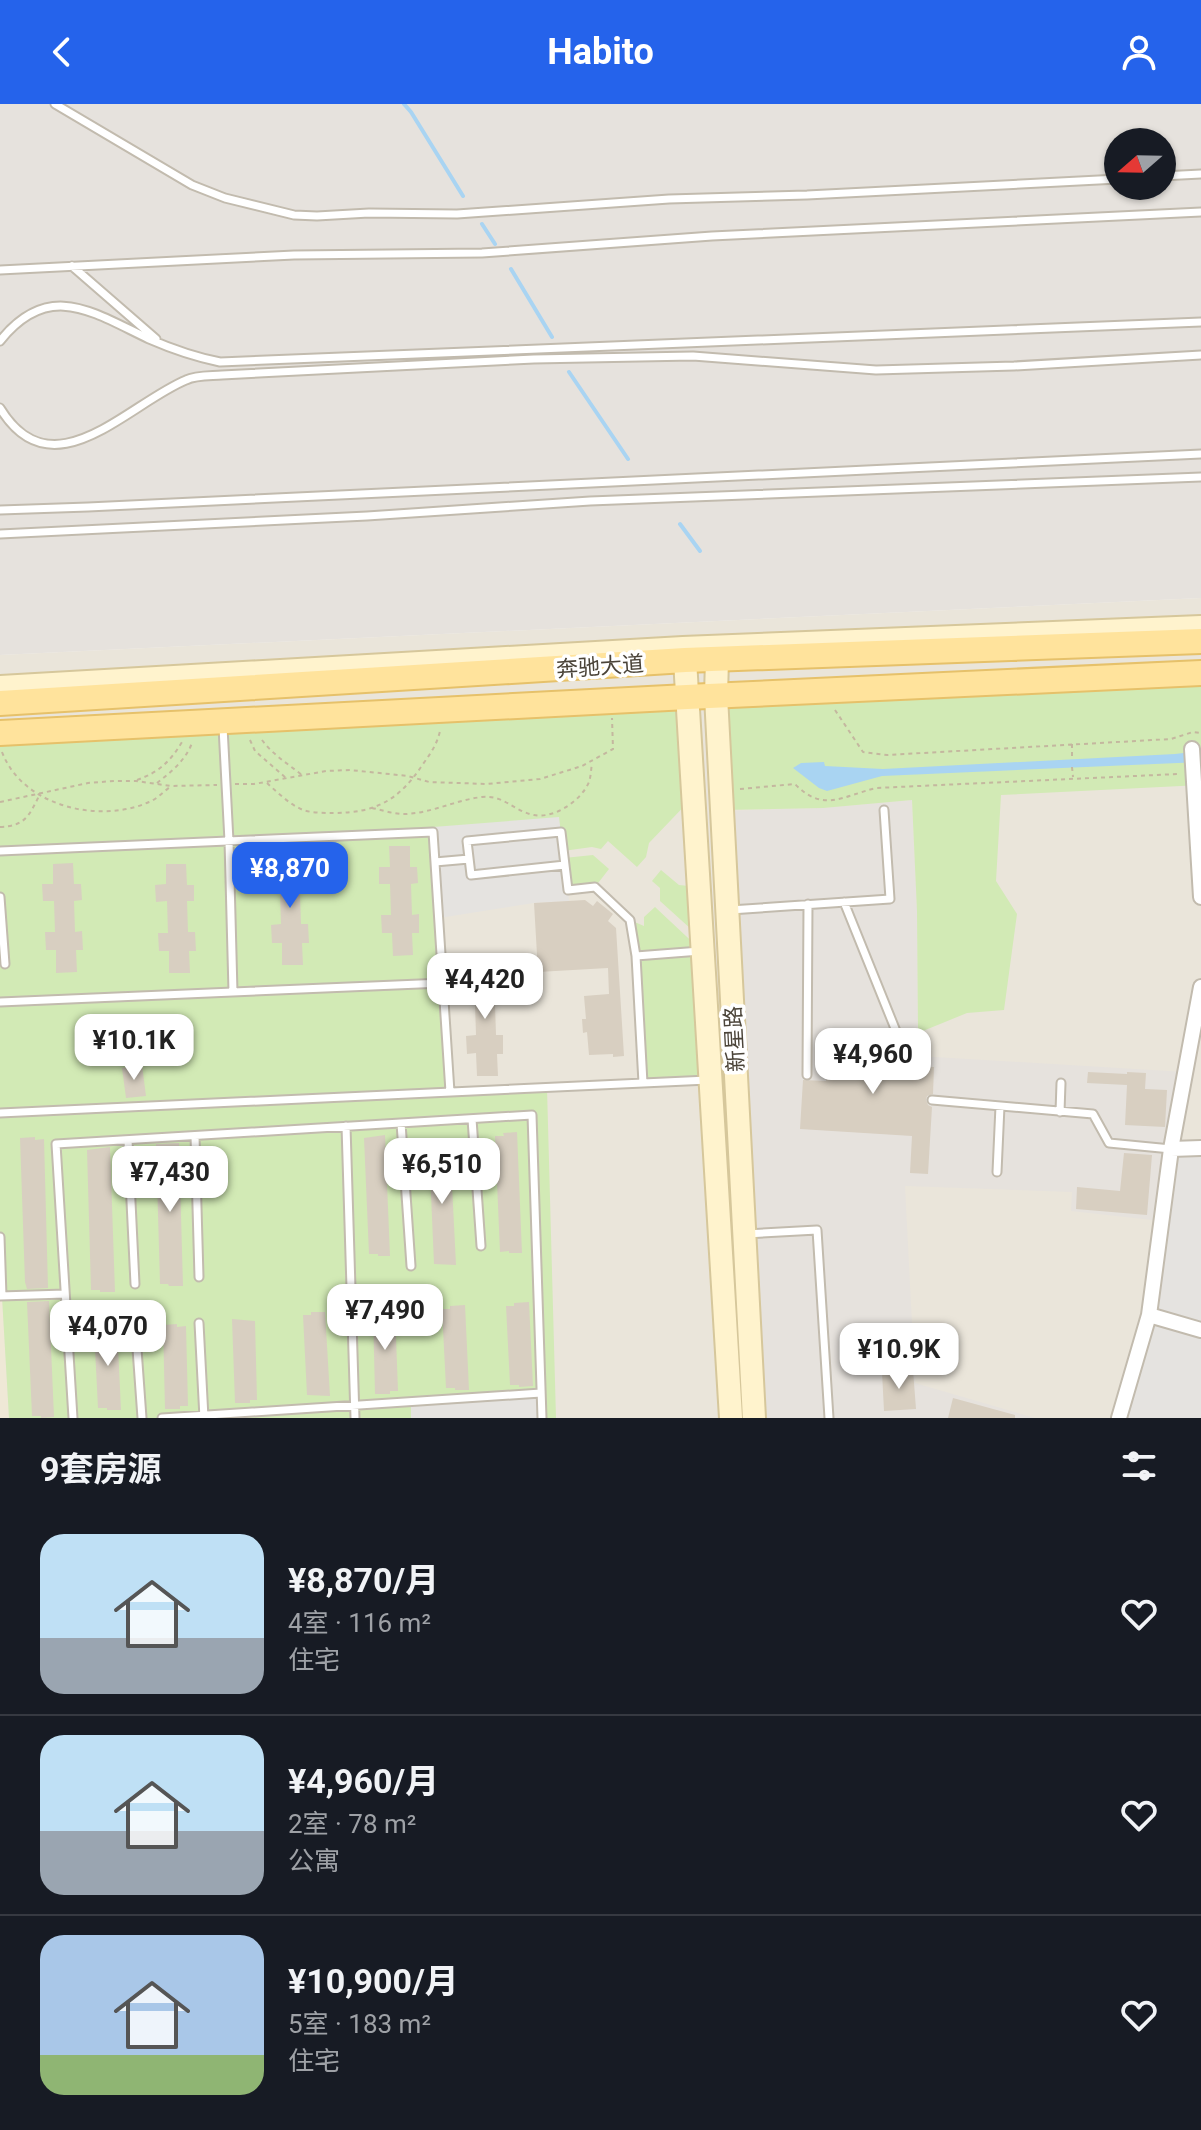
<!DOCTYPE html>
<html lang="zh">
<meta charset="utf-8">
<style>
body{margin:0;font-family:Roboto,"Noto Sans SC",sans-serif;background:#242831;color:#f1f3f6;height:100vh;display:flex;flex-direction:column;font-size:30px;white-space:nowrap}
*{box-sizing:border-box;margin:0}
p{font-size:26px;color:#9ea1a6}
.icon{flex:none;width:44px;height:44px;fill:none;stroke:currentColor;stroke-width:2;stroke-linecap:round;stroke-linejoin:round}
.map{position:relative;height:1314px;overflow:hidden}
.panel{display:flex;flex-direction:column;background:#171b24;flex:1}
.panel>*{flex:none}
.needle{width:52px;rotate:250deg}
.buttons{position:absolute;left:1104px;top:24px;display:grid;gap:16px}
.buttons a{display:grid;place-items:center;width:72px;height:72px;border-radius:50%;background:#171b24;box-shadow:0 2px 6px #0004;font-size:40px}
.price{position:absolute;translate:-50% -68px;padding:0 18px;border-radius:16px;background:#fff;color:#222;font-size:26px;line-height:52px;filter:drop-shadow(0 2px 4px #0008)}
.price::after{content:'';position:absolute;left:50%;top:48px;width:24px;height:18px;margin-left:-12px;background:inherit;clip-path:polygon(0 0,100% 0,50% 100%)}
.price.selected{background:#2563eb;color:#fff}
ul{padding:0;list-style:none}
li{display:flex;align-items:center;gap:24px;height:200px;padding:0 40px}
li+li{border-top:2px solid #363941}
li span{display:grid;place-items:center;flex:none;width:224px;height:160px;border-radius:24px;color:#555}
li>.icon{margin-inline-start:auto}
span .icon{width:96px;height:96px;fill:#fffc;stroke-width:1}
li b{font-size:34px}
h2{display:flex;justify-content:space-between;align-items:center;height:96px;padding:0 40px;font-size:34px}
header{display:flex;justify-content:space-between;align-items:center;height:104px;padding:0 40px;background:#2563eb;color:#fff;font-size:36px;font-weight:700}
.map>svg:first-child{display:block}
</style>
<header><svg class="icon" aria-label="back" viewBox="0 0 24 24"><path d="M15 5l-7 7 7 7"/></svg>Habito<svg class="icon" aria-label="person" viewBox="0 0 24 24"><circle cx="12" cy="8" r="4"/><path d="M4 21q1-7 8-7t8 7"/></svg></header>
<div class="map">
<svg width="1201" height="1314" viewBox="0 0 1201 1314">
<rect width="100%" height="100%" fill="#f6f3ec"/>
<!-- residential -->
<path fill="#eae5da" d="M 1201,494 L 1201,1314 L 0,1314 L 0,551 Z"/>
<!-- industrial -->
<path fill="#e6e2dd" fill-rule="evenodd" d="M 0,0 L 1201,0 L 1201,494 L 0,551 ZM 1118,38 L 1162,38 L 1162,82 L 1118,82 Z
M 912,696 L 917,807 L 918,952 L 1185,968 L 1161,1117 L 1071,1107 L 1072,1088 L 905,1082 L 915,1279 L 1035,1314 L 754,1314 L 722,707 L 823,704 Z"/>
<!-- education -->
<path fill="#efe8d6" d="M 0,1192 L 2,1192 L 9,1314 L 0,1314 Z"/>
<!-- green -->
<path fill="#d2eab5" d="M 1201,569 L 1201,681 L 1001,691 L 996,777 L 1017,810 L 1004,906 L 967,909 L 918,929 L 917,807 L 912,696 L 823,704 L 722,706 L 716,592 Z
M 687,593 L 693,693 L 649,739 L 646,753 L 637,763 L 608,737 L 601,745 L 592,743 L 563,747 L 433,723 L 450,988 L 547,984 L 556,1314 L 9,1314 L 2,1193 L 0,1192 L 0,629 Z
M 593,751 L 609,765 L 595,783 L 568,786 L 564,754 Z
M 661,766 L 679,781 L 699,783 L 702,835 L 660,797 L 660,784 L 652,777 Z
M 655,803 L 702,847 L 711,976 L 643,979 L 630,816 L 644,822 L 644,813 Z"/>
<!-- parking -->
<path fill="#e5e3e0" d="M 559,713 L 569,797 L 534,799 L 439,814 L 433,723 Z
M 1201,1044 L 1201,1314 L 1119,1314 L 1149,1211 L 1171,1045 Z
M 541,1289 L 542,1314 L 411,1314 L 411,1298 Z"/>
<!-- water -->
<path fill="#a9d4f2" d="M 1201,647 L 1201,658 L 882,672 L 827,687 L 819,684 L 793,664 L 801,659 L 824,658 L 825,662 L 883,665 L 1175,650 Z"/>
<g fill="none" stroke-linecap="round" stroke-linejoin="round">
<!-- stream -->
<path stroke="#a9d4f2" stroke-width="4" d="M 404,0 L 411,8 L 463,92
M 482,120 L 495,140
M 511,165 L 552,233
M 569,268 L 628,355
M 680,420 L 700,447"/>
</g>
<!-- building -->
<path fill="#d8cfc1" d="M 389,742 L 410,742 L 410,763 L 417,763 L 418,779 L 411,780 L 412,811 L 419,810 L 419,829 L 412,829 L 413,851 L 393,852 L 392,829 L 382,829 L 381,811 L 391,811 L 390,780 L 379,780 L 379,763 L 390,763 Z
M 299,751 L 300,773 L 307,772 L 307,789 L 300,789 L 301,820 L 308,820 L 309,839 L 302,839 L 303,861 L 282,861 L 282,839 L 272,839 L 271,821 L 281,820 L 280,789 L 269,790 L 268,773 L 279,772 L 279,752 Z
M 73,759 L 74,780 L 81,780 L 82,796 L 74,797 L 75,828 L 82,827 L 83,846 L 76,846 L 77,868 L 56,869 L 56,846 L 46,846 L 45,828 L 55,828 L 54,797 L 43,797 L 42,780 L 53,780 L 53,760 Z
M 166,760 L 186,760 L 187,781 L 194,781 L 194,797 L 187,797 L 188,828 L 195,828 L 196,847 L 189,847 L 190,869 L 169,869 L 169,847 L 159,847 L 158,829 L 168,829 L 167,797 L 156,798 L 155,781 L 166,780 Z
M 585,796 L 593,802 L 597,797 L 613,810 L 608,817 L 616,824 L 624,952 L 613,953 L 613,950 L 589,951 L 587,928 L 583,929 L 582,915 L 586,915 L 584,892 L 609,890 L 608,864 L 538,868 L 534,799 Z
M 494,862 L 495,884 L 502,883 L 502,900 L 495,900 L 496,931 L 503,931 L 503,950 L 497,950 L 498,972 L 477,972 L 476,949 L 467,950 L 466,932 L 476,931 L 475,900 L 464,900 L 463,884 L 474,883 L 473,863 Z
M 828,937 L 909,942 L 908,962 L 934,963 L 933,990 L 927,992 L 926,996 L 928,1001 L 932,1003 L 928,1070 L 910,1069 L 912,1032 L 800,1025 L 803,976 L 826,977 Z
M 142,961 L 146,992 L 126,994 L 122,964 Z
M 1088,968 L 1127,970 L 1127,968 L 1146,969 L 1145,985 L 1167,986 L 1165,1023 L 1125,1021 L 1127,981 L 1087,979 Z
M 517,1028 L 522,1149 L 509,1149 L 509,1147 L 500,1148 L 495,1032 L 504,1032 L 503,1029 Z
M 385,1031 L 390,1152 L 378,1152 L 378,1150 L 369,1150 L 364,1034 Z
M 35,1033 L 35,1036 L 44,1035 L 48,1184 L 27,1185 L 25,1178 L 20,1034 Z
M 179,1039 L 183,1182 L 169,1182 L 168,1180 L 160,1180 L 156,1040 Z
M 437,1041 L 450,1041 L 456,1161 L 434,1160 L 429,1044 L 437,1044 Z
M 110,1043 L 115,1188 L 100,1188 L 100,1186 L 91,1186 L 87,1046 Z
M 1124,1049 L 1152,1051 L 1147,1111 L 1076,1105 L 1077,1083 L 1120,1087 Z
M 49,1197 L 54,1313 L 41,1314 L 41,1312 L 32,1312 L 27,1198 Z
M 529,1198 L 533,1282 L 519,1283 L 519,1281 L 510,1281 L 506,1202 L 514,1202 L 514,1199 Z
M 465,1201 L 469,1286 L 455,1286 L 455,1284 L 446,1284 L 442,1205 L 450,1205 L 450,1202 Z
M 387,1205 L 387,1208 L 395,1207 L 398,1287 L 390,1287 L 390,1290 L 375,1290 L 373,1206 Z
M 311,1208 L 325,1208 L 330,1292 L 307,1291 L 303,1211 L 311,1211 Z
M 232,1215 L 255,1217 L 257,1296 L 250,1296 L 250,1299 L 235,1299 Z
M 177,1220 L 177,1223 L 186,1222 L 188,1302 L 180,1302 L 180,1305 L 165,1305 L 163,1221 Z
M 117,1221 L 121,1306 L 107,1306 L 107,1304 L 98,1304 L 94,1225 L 102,1225 L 102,1222 Z
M 913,1266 L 916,1305 L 884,1307 L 882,1268 Z
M 953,1294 L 1015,1311 L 1015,1314 L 948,1314 Z"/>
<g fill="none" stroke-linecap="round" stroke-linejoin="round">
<defs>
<path id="lane" d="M 55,0 L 192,81 L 225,94 L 294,111 L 317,112 L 369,109 L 457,110 L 669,95 L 807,91 L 1118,75
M 1162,72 L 1201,70
M 72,162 L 156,235
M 0,166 L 294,151 L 482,149 L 712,132 L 1201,108
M 0,237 C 49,176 92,208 149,235 C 172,245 195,253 220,258 L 1201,218
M 0,304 C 52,390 128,300 186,276 C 196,271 211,272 222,271 L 534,255 L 693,252 L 876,266 L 1014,262 L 1201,251
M 0,406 L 88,403 L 1201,350
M 0,430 L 367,412 L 590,397 L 1201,373
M 223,623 L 229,737 L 233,888
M 0,747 L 433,728 L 450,988
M 435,758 L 469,755
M 565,761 L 471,771 L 467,737 L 561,728 L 568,786 L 595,783 L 630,816 L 636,852 L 700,847
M 0,793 L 5,860
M 844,798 L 896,927
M 730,806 L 890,795 L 884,706
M 636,852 L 643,979
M 0,898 L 443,879
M 807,971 L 808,800
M 932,996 L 1093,1010 L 1109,1039 L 1171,1045
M 1060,1008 L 1061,979
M 0,1009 L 708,976
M 472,1015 L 481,1142
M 401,1019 L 411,1162
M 346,1022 L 355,1314
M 195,1032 L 199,1173
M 128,1036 L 135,1180
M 997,1068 L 1000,1002
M 746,1130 L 817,1126 L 829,1314
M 0,1133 L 2,1192
M 0,1192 L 65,1190
M 199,1219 L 204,1314
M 136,1231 L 142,1314
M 73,1314 L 56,1040 L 532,1011 L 542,1314
M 162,1314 L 541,1289"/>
<path id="street" d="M 1192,645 L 1201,793
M 1201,883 L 1171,1045 L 1201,1044
M 1149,1211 L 1201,1226
M 1119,1314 L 1149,1211 L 1171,1045"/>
<path id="secondary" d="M 717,555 L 716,592 L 754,1314
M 685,556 L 731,1314
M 0,583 L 683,544 L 1201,523"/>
<path id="primary" d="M 0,599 L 685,556 L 1201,537
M 0,629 L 687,593 L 1201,569"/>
</defs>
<!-- lane casing -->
<use href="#lane" stroke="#c2bbae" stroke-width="11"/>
<!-- street casing -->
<use href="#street" stroke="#c2bbae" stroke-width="18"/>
<!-- secondary casing -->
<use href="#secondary" stroke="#d6c79b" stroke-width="26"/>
<!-- primary casing -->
<use href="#primary" stroke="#e6c16a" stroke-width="28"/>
<!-- path -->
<path stroke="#c4b79f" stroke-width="2" stroke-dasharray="4 4" stroke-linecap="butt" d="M 835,606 L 863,648 L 887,651 L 1171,635 L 1193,628 L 1201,629
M 250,636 L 255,647 L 286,674
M 262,636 C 272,650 288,660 302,671
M 1072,640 L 1072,655
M 2,648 C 23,703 100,720 149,698 C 157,695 163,688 170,683
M 1072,663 L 1073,673
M 137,676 C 159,668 170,658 182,638
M 157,679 C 171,668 185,657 192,639
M 267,679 C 278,689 289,700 303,706 C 312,709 324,709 334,709 C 377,709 400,695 423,660 C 431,649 437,640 440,627
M 235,680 L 254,680 L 326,667 L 350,666 L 408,672 L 429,678 L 487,680 L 540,675 L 582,662 L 613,645 L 612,614
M 740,685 L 795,680 C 823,709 843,692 876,684 L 1178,670
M 0,698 L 88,679 L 114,677 L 136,677 L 171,682 L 217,681
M 372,704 C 382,706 393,710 403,710 C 430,710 455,696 482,693 C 505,691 513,707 534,711 C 554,715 581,697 589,678 C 591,672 591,665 592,659
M 0,723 C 25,722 29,712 39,692"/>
<!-- lane -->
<use href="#lane" stroke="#fff" stroke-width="7"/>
<!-- street -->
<use href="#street" stroke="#fff" stroke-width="14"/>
<!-- secondary -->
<use href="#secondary" stroke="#fff3cd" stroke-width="22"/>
<!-- primary -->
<use href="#primary" stroke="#ffe39c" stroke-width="24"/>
</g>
<g text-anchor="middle" stroke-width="7" stroke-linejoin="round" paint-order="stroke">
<!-- street labels -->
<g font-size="22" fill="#4b4439" stroke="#fff">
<text transform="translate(600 562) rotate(-4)" y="8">奔驰大道</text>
<text transform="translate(734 935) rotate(-93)" y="8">新星路</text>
</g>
</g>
</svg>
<div class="buttons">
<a><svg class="needle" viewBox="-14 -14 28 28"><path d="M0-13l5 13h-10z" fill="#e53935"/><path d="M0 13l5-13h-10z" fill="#9ea1a6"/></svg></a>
</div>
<b class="price selected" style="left:290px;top:806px">¥8,870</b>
<b class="price" style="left:485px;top:917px">¥4,420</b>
<b class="price" style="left:134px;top:978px">¥10.1K</b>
<b class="price" style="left:873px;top:992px">¥4,960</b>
<b class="price" style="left:442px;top:1102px">¥6,510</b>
<b class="price" style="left:170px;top:1110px">¥7,430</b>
<b class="price" style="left:385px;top:1248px">¥7,490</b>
<b class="price" style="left:108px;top:1264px">¥4,070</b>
<b class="price" style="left:899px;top:1287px">¥10.9K</b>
</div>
<section class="panel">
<h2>9套房源<svg class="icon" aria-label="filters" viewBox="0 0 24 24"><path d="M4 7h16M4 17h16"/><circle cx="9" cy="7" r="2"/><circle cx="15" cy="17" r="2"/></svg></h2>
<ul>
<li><span style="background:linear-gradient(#bfe0f5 65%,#9aa5b1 0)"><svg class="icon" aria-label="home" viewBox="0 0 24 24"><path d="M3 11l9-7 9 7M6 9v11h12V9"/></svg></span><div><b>¥8,870/月</b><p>4室 · 116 m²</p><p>住宅</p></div><svg class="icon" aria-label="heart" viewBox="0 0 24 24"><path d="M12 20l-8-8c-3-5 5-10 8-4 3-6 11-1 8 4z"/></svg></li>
<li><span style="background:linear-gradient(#bfe0f5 60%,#9aa5b1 0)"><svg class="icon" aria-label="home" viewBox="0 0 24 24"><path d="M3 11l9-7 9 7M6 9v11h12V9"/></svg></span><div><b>¥4,960/月</b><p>2室 · 78 m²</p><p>公寓</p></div><svg class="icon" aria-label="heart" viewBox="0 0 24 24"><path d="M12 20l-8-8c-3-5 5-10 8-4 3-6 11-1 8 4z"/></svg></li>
<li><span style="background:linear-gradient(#a9c7e8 75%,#8fb573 0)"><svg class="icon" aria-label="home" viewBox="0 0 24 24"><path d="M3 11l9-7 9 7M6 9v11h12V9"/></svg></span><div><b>¥10,900/月</b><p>5室 · 183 m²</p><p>住宅</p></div><svg class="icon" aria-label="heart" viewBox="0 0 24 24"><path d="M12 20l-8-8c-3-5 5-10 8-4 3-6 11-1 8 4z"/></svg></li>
</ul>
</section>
